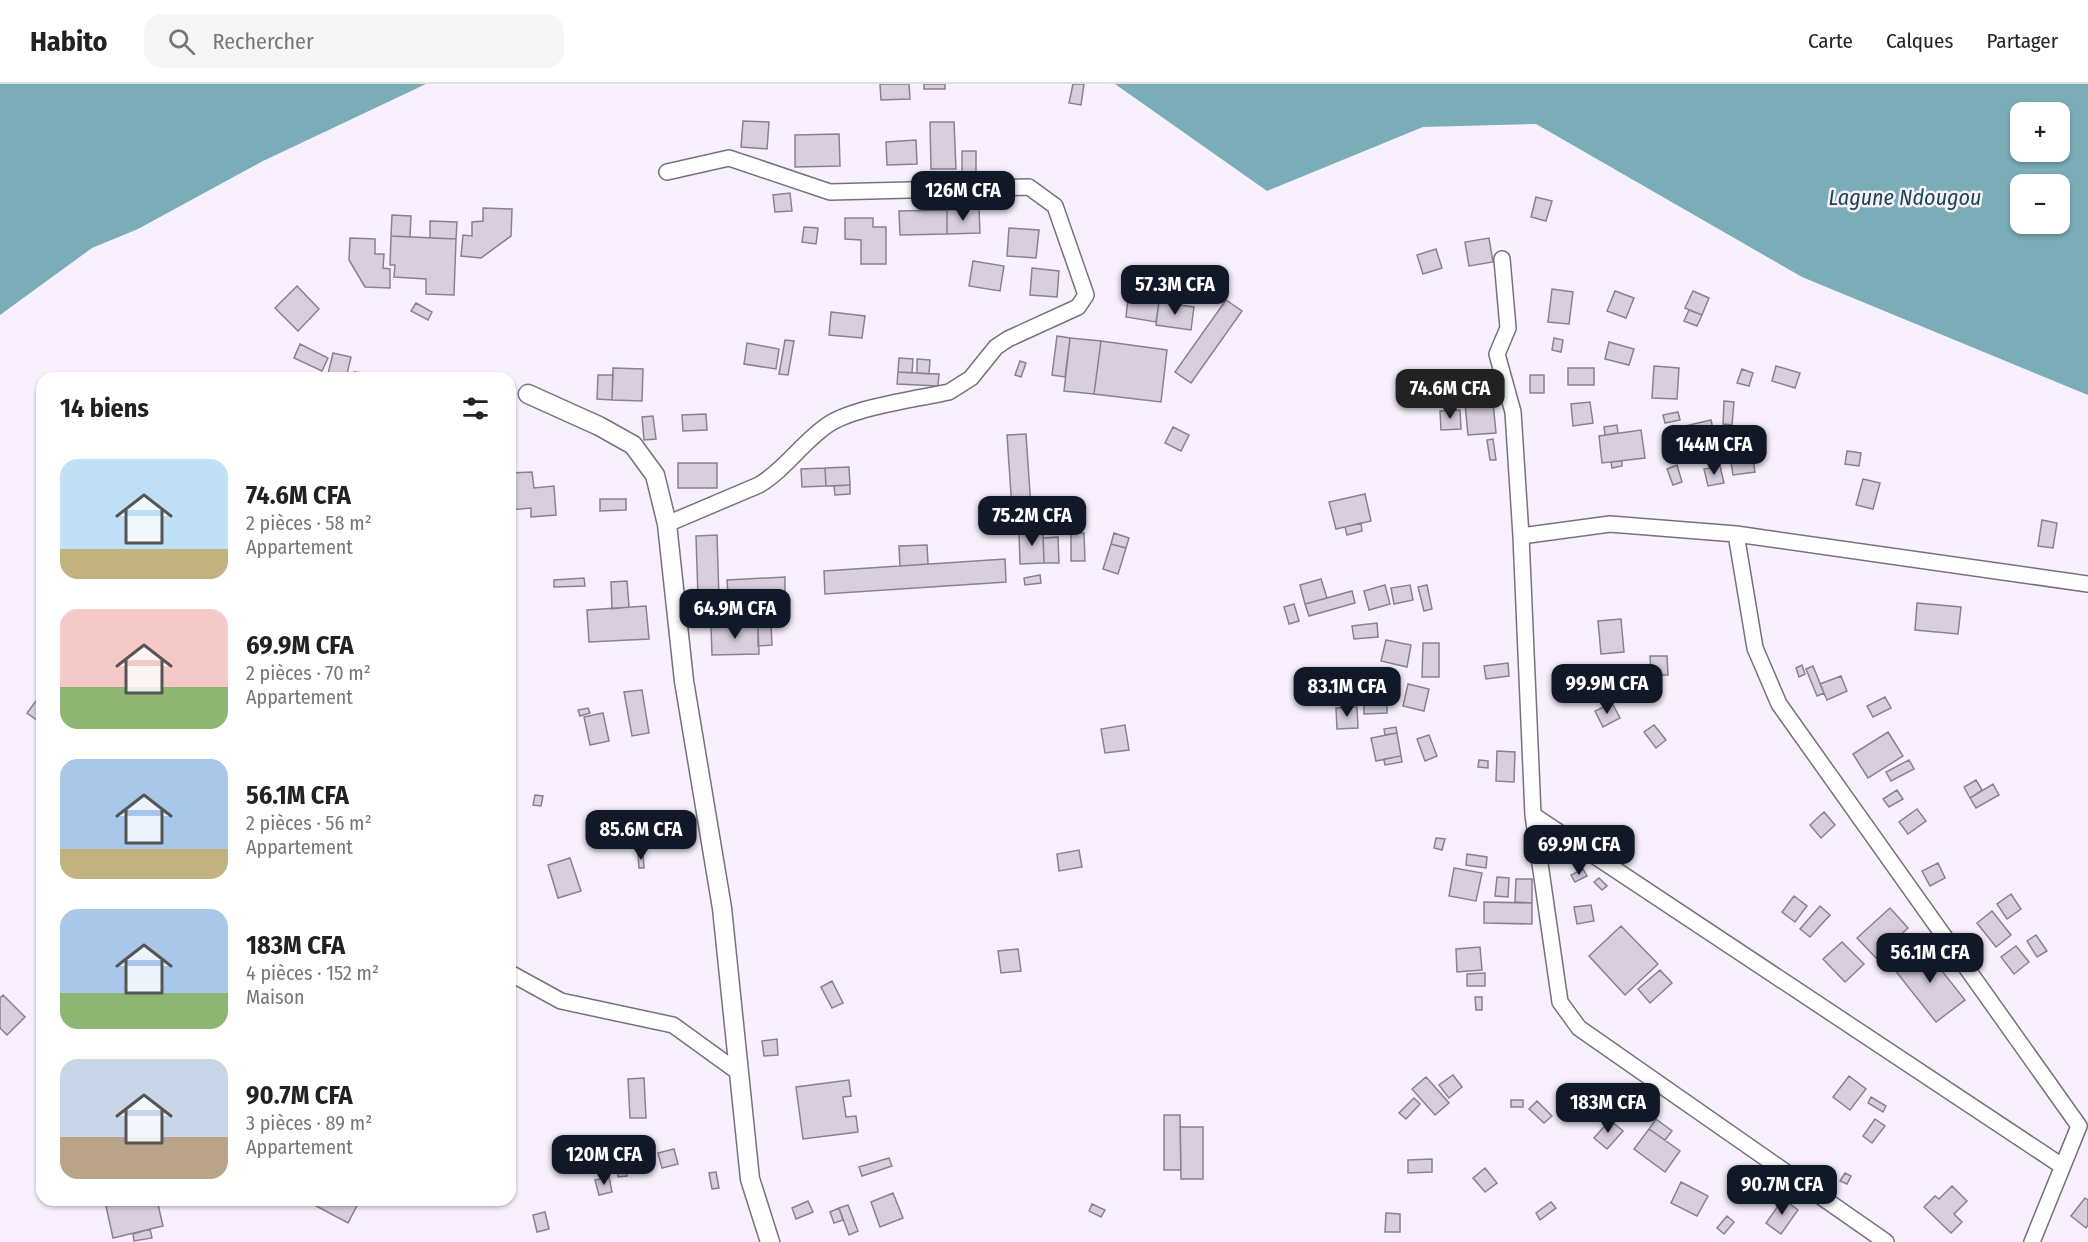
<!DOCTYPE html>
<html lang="fr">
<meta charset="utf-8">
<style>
body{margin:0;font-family:"Fira Sans Condensed",sans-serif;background:#f6f6f6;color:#222;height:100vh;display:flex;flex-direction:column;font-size:22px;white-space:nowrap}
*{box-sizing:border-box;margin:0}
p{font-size:20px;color:#767676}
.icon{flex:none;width:33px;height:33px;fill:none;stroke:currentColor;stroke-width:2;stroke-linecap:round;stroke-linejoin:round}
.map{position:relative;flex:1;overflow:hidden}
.side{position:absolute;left:36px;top:288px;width:480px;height:834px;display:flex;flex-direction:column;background:#fff;border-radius:18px;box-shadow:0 2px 4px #0004}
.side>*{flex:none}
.tools{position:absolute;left:2010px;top:18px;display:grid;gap:12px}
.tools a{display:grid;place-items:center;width:60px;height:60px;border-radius:12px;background:#fff;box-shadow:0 2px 4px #0004;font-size:30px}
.price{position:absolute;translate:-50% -51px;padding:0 14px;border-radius:12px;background:#111827;color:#fff;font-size:20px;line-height:39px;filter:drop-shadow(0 2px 3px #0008)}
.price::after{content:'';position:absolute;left:50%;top:36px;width:18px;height:14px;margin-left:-9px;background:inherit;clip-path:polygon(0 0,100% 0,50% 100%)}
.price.active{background:#222;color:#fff}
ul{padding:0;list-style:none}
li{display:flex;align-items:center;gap:18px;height:150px;padding:0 24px}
li span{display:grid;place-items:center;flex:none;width:168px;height:120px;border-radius:18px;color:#555}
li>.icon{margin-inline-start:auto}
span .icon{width:72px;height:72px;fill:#fffc;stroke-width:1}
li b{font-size:26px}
h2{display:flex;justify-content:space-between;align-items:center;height:72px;padding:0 24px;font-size:26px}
header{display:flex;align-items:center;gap:36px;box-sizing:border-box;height:84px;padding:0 30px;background:#fff;border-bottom:2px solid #e0e0e0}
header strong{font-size:28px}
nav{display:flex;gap:33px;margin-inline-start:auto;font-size:21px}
.search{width:420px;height:54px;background:#f6f6f6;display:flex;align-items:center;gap:15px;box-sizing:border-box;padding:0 21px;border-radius:18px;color:#767676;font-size:22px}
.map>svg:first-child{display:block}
</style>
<header>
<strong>Habito</strong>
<div class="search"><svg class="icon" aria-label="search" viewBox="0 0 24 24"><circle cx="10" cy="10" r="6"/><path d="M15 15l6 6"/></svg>Rechercher</div>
<nav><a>Carte</a><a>Calques</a><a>Partager</a></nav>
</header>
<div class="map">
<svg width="2088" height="1158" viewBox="0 0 2088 1158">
<rect width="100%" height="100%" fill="#f8f0fd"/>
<!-- water -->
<path fill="#7aadb7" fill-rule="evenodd" d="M 0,0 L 426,0 L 263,77 L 138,145 L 92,164 L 0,231 Z
M 1115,0 L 2088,0 L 2088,311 L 1802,193 L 1536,40 L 1423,43 L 1267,107 ZM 2020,28 L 2060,28 L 2060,68 L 2020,68 ZM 2020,100 L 2060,100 L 2060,140 L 2020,140 Z"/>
<!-- building -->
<path fill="#d8cede" stroke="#89818f" stroke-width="1.5" d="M 880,0 L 909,0 L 910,15 L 881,16 Z
M 924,0 L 945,0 L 945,5 L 924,5 Z
M 1073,0 L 1084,0 L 1081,21 L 1069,19 Z
M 743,37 L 769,38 L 767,65 L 741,63 Z
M 930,38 L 954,38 L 956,85 L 931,85 Z
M 839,50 L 840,82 L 795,83 L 795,51 Z
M 916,56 L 917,80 L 887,81 L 886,58 Z
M 962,67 L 976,67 L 976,95 L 962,95 Z
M 790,109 L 792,127 L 775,128 L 773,111 Z
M 1536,113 L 1552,117 L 1546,137 L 1531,133 Z
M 483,124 L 512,125 L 511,152 L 481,174 L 461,172 L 463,151 L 472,152 L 472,138 L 483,137 Z
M 979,125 L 980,149 L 947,150 L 947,126 Z
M 947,126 L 947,150 L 900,151 L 899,127 Z
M 392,131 L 411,132 L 410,153 L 391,152 Z
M 845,134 L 873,134 L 873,143 L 886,143 L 886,180 L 861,180 L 861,156 L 845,155 Z
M 430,137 L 457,138 L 456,155 L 430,154 Z
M 804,143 L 818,144 L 816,160 L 802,158 Z
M 1009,144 L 1039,146 L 1036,174 L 1007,172 Z
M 391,152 L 456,155 L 454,211 L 426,210 L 426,195 L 394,193 L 395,181 L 390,181 Z
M 350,154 L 375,155 L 375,170 L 384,170 L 383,184 L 390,185 L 390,204 L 365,203 L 349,176 Z
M 1489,154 L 1493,178 L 1469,182 L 1465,158 Z
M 1436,165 L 1442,184 L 1423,190 L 1417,171 Z
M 973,177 L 1004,182 L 1000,207 L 969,202 Z
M 1032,184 L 1059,187 L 1057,213 L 1030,211 Z
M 297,202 L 319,225 L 298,247 L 275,224 Z
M 1552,205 L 1573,208 L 1569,240 L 1548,238 Z
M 1615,207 L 1634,214 L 1626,234 L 1607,227 Z
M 1693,207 L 1709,214 L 1702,231 L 1685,224 Z
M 1128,214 L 1159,218 L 1156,238 L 1126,233 Z
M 1226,216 L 1242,227 L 1191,299 L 1175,288 Z
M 1159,218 L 1194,223 L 1191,246 L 1156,241 Z
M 416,219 L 432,228 L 428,236 L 411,227 Z
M 1689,226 L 1702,231 L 1697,242 L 1684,237 Z
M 831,228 L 865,232 L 862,254 L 829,251 Z
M 1057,252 L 1070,254 L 1065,293 L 1052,291 Z
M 1070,254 L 1101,257 L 1094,310 L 1064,307 Z
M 1554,254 L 1563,256 L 1561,268 L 1552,266 Z
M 785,256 L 794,257 L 788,291 L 779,290 Z
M 1101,257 L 1167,266 L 1161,318 L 1094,310 Z
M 1609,258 L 1634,265 L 1629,281 L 1605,275 Z
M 747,259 L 779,265 L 776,285 L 744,280 Z
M 300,260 L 328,274 L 322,287 L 294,274 Z
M 333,269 L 351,273 L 346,294 L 327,294 Z
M 899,274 L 913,275 L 912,289 L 898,288 Z
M 917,275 L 930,276 L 929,290 L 917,289 Z
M 1020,277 L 1026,279 L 1021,293 L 1015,291 Z
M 1654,282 L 1679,284 L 1677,315 L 1652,314 Z
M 1776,282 L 1800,289 L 1795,304 L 1772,297 Z
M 613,284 L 643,285 L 642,317 L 612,316 Z
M 1568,284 L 1594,284 L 1594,301 L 1568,301 Z
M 1742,285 L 1753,289 L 1749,302 L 1737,299 Z
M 354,288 L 369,290 L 369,294 L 353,294 Z
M 898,288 L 939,290 L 938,302 L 897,300 Z
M 369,290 L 391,293 L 391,294 L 369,294 Z
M 598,291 L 613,291 L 612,316 L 597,315 Z
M 1530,291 L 1544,291 L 1544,309 L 1530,309 Z
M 1724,317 L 1734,318 L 1732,341 L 1723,340 Z
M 1493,318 L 1496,349 L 1468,351 L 1465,320 Z
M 1590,318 L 1593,339 L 1573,342 L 1571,320 Z
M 1460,326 L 1461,345 L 1441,346 L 1440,327 Z
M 1678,328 L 1680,336 L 1665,339 L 1663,331 Z
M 706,330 L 707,346 L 683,347 L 682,331 Z
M 653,332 L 656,355 L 644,356 L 642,333 Z
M 1711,336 L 1717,364 L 1674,374 L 1668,346 Z
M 1617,341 L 1618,349 L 1605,351 L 1604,343 Z
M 1173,343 L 1189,351 L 1181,367 L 1165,359 Z
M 1641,346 L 1645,374 L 1602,379 L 1599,352 Z
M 1749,349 L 1755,388 L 1733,391 L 1727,353 Z
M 1026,350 L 1032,439 L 1013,440 L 1007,351 Z
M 1493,355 L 1496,376 L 1490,376 L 1487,356 Z
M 1717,364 L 1719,373 L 1701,377 L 1700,368 Z
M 1847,367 L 1861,369 L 1859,382 L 1845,380 Z
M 1622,377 L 1622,382 L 1612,384 L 1611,378 Z
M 678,379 L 717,379 L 717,404 L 678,404 Z
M 1677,381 L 1682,398 L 1673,401 L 1667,385 Z
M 1720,382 L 1724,399 L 1708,402 L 1704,385 Z
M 849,383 L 850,401 L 826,402 L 825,384 Z
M 825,384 L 826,402 L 802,403 L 801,385 Z
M 532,388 L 534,404 L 554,402 L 556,431 L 531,433 L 531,424 L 510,426 L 510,389 Z
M 1863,395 L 1880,399 L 1873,425 L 1856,421 Z
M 850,401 L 850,410 L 835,411 L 834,402 Z
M 1365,410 L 1371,437 L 1336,445 L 1329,418 Z
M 600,415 L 626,415 L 626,426 L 600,427 Z
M 1078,426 L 1079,442 L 1050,443 L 1050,427 Z
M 2042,436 L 2057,439 L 2053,464 L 2038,462 Z
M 1361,439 L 1362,447 L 1347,451 L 1345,443 Z
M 1043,446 L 1044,479 L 1020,480 L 1019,447 Z
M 1071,449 L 1084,449 L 1085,477 L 1071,477 Z
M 1114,449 L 1129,454 L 1126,464 L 1111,460 Z
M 717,451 L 719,514 L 698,515 L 696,452 Z
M 1058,453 L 1059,479 L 1044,479 L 1043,454 Z
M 1111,460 L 1126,464 L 1118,490 L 1103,485 Z
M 927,461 L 928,480 L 900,482 L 899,462 Z
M 1005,475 L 1006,498 L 825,510 L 824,487 Z
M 1040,491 L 1041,499 L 1025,501 L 1024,494 Z
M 785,493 L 785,509 L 728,512 L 727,496 Z
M 584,494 L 585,502 L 554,503 L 554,496 Z
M 1321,495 L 1327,514 L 1305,520 L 1300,501 Z
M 627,497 L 629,523 L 612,525 L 611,498 Z
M 1385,501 L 1390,520 L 1369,526 L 1364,507 Z
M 1410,501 L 1413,516 L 1394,520 L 1391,504 Z
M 1427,501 L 1432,525 L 1424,527 L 1418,503 Z
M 1352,507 L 1355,519 L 1309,532 L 1305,520 Z
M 1917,519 L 1961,523 L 1958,550 L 1915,546 Z
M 1294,520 L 1299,537 L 1289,540 L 1284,523 Z
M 646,522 L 649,555 L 589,558 L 587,526 Z
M 1621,535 L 1624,568 L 1601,570 L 1598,537 Z
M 1377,539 L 1378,553 L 1354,555 L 1352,542 Z
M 758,541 L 771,541 L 772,561 L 758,562 Z
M 758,541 L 759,570 L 712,571 L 711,543 Z
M 1386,556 L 1411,561 L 1407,583 L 1381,577 Z
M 1423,559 L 1439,559 L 1439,593 L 1422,593 Z
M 1650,572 L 1667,572 L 1668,591 L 1651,591 Z
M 1508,579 L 1509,592 L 1486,595 L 1484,582 Z
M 1802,581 L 1805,590 L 1799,593 L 1796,584 Z
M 1813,582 L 1824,609 L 1817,612 L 1806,585 Z
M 1372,584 L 1376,602 L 1361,605 L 1358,586 Z
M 1841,592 L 1847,607 L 1827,616 L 1820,600 Z
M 1408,600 L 1429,605 L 1424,627 L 1403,622 Z
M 642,606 L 649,649 L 632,652 L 624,608 Z
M 42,609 L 42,638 L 41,639 L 27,629 Z
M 1387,611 L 1387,629 L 1364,630 L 1364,612 Z
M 1885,613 L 1891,624 L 1873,633 L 1867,622 Z
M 1612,619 L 1620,634 L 1603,643 L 1595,627 Z
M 1357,623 L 1358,644 L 1337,645 L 1336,624 Z
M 588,624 L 590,629 L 580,632 L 578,626 Z
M 603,629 L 609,657 L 590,661 L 584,633 Z
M 1125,641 L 1129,666 L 1105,669 L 1101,645 Z
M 1654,641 L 1666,656 L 1656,664 L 1644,648 Z
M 1396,643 L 1397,649 L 1385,651 L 1384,645 Z
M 1888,648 L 1903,672 L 1868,694 L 1853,670 Z
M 1397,649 L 1401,672 L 1376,677 L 1371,654 Z
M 1429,651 L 1437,672 L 1425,677 L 1417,655 Z
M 1497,667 L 1515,668 L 1514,698 L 1496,697 Z
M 1401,672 L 1402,678 L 1385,681 L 1384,675 Z
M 1479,676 L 1488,677 L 1488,684 L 1478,683 Z
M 1909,676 L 1914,685 L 1891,697 L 1886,688 Z
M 1976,696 L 1982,706 L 1970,714 L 1964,703 Z
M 1993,700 L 1999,711 L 1976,724 L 1970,714 Z
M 1897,706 L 1903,715 L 1889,723 L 1883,715 Z
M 535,711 L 543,712 L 541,722 L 533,721 Z
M 1917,725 L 1926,737 L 1908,750 L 1899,738 Z
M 1824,728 L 1835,741 L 1821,754 L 1810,741 Z
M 1436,754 L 1445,755 L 1442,766 L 1434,764 Z
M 1079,766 L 1082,783 L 1059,787 L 1057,770 Z
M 638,769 L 643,769 L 644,784 L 639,784 Z
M 1467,770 L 1487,773 L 1486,784 L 1466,781 Z
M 570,774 L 581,807 L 558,814 L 548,781 Z
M 1938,779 L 1945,794 L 1930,802 L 1922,787 Z
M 1454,784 L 1482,789 L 1476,817 L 1449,812 Z
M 1583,785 L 1587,792 L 1575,798 L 1571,791 Z
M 1497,793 L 1509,794 L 1508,813 L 1495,812 Z
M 1599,794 L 1607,802 L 1602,806 L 1594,798 Z
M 1516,795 L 1532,795 L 1532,819 L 1515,818 Z
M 2011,810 L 2021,825 L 2007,835 L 1997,820 Z
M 1794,812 L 1807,822 L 1795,838 L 1782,828 Z
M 1484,818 L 1532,819 L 1532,840 L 1484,839 Z
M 1591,821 L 1594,837 L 1577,840 L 1574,823 Z
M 1820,822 L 1830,831 L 1810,853 L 1800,845 Z
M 1890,824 L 1908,844 L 1876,874 L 1857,854 Z
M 1992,827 L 2011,851 L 1996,863 L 1977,839 Z
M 1621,842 L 1658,880 L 1625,911 L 1589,872 Z
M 2036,851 L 2047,867 L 2037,873 L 2027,857 Z
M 1842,858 L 1864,880 L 1845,898 L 1823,875 Z
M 2016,862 L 2029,878 L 2014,890 L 2001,873 Z
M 1480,863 L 1482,886 L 1457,888 L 1456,865 Z
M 1923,863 L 1965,916 L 1936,938 L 1894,885 Z
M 1018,865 L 1021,887 L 1001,889 L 998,867 Z
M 1660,886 L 1672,899 L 1650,919 L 1638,905 Z
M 1485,889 L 1485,902 L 1467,902 L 1467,890 Z
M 832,897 L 843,919 L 832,924 L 821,903 Z
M 3,911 L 25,933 L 7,951 L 0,944 L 0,914 Z
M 1475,913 L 1482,913 L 1482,926 L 1476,926 Z
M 777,955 L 778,971 L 764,972 L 762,957 Z
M 1453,991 L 1462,1003 L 1449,1014 L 1439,1001 Z
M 1849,992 L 1866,1005 L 1850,1026 L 1833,1013 Z
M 1426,993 L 1449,1019 L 1435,1031 L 1412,1005 Z
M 644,994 L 646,1034 L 630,1034 L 628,995 Z
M 849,996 L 851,1012 L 843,1013 L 846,1033 L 856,1032 L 858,1048 L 803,1055 L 796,1003 Z
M 1611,1008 L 1621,1016 L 1610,1030 L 1600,1022 Z
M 1871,1013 L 1886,1022 L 1883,1028 L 1868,1019 Z
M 1414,1014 L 1420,1020 L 1406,1035 L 1399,1029 Z
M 1511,1016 L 1523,1016 L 1523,1023 L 1511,1023 Z
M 1537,1017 L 1552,1032 L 1544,1039 L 1529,1025 Z
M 1164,1031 L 1180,1031 L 1181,1086 L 1164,1086 Z
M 1656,1035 L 1672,1047 L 1665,1056 L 1649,1045 Z
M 1875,1035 L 1885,1042 L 1872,1059 L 1863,1052 Z
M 1610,1036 L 1623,1047 L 1607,1065 L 1594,1054 Z
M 1180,1043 L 1203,1043 L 1203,1095 L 1181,1095 Z
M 1649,1045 L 1680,1067 L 1665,1088 L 1634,1065 Z
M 674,1065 L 678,1080 L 662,1084 L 658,1069 Z
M 627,1066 L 628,1072 L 615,1075 L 614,1068 Z
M 889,1074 L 892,1082 L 862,1092 L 859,1083 Z
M 1432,1075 L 1432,1088 L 1408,1089 L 1408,1076 Z
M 625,1078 L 627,1092 L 618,1093 L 617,1080 Z
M 1485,1084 L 1497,1099 L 1485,1108 L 1473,1094 Z
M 716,1088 L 719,1104 L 712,1105 L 709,1089 Z
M 1845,1089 L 1851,1092 L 1847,1100 L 1840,1097 Z
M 609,1093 L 612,1108 L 599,1111 L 595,1096 Z
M 1681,1098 L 1708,1112 L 1697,1132 L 1671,1119 Z
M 1952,1102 L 1967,1117 L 1954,1130 L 1962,1138 L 1951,1149 L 1924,1123 L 1935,1112 L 1939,1115 Z
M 1749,1104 L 1757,1110 L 1754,1114 L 1746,1108 Z
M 893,1109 L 903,1134 L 880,1143 L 871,1118 Z
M 2085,1114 L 2088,1116 L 2088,1141 L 2086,1144 L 2071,1132 Z
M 1783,1115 L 1798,1126 L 1781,1150 L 1766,1139 Z
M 131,1116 L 157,1116 L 163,1142 L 113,1154 L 106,1122 Z
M 305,1116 L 360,1116 L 348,1139 Z
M 808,1117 L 813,1128 L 796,1135 L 792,1124 Z
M 1551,1118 L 1556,1124 L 1540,1136 L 1536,1129 Z
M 1092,1120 L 1105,1126 L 1101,1133 L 1089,1127 Z
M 848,1121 L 858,1147 L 849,1151 L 839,1124 Z
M 839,1124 L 843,1136 L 834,1139 L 830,1128 Z
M 545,1128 L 549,1145 L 537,1148 L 533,1131 Z
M 1386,1129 L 1400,1130 L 1400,1148 L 1385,1148 Z
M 1727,1132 L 1734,1138 L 1724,1150 L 1717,1144 Z
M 150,1145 L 152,1154 L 134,1157 L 133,1150 Z"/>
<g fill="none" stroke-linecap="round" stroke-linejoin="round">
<defs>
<path id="minor" d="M 1502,175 L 1508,244 L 1497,270 L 1513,328 L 1521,452 L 1533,731 L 1560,918 L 1579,944 L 1886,1158
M 667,440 L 759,401 C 786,385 803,357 829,340 C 856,323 916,315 949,308 L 971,294 L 996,263 L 1008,255 L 1078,223 L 1086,211 L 1055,122 L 1029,103 L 830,108 L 729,74 L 667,88
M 1736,450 L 1755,564 L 1779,620 L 2079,1042 L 2032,1158
M 1521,452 L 1610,440 L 1736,450 L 2088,500
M 1533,731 L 2062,1082
M 510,889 L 561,917 L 673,941 L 738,988"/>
<path id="tertiary" d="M 528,310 L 599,342 L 633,361 L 655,391 L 667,440 L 684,597 L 722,824 L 750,1095 L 770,1158"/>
</defs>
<!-- minor casing -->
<use href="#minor" stroke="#79707f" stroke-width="18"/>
<!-- tertiary casing -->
<use href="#tertiary" stroke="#79707f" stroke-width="21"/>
<!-- minor -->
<use href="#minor" stroke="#fff" stroke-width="15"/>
<!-- tertiary -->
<use href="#tertiary" stroke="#fff" stroke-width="18"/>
</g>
<g text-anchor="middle" stroke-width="5" stroke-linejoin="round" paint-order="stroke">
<!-- water labels -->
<g font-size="22" font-style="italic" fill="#17464d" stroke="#f8f0fd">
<text x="1905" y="121">Lagune Ndougou</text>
</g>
</g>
</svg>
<div class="tools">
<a>+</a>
<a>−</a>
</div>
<b class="price" style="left:963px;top:138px">126M CFA</b>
<b class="price" style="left:1175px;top:232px">57.3M CFA</b>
<b class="price active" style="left:1450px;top:336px">74.6M CFA</b>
<b class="price" style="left:1714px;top:392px">144M CFA</b>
<b class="price" style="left:1032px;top:463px">75.2M CFA</b>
<b class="price" style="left:735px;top:556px">64.9M CFA</b>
<b class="price" style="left:1607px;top:631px">99.9M CFA</b>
<b class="price" style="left:1347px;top:634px">83.1M CFA</b>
<b class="price" style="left:641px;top:777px">85.6M CFA</b>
<b class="price" style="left:1579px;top:792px">69.9M CFA</b>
<b class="price" style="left:1930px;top:900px">56.1M CFA</b>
<b class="price" style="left:1608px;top:1050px">183M CFA</b>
<b class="price" style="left:604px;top:1102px">120M CFA</b>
<b class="price" style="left:1782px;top:1132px">90.7M CFA</b>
<section class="side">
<h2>14 biens<svg class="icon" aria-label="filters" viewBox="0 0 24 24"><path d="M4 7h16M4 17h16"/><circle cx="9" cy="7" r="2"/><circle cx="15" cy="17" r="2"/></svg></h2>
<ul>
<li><span style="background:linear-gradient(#bfe0f5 75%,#c2b280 0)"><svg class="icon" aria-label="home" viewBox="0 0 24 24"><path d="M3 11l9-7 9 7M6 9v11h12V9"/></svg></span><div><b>74.6M CFA</b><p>2 pièces · 58 m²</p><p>Appartement</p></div></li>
<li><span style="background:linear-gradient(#f6c9c9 65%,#8fb573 0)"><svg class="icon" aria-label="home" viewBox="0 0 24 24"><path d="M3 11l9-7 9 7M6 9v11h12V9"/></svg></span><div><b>69.9M CFA</b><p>2 pièces · 70 m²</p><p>Appartement</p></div></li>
<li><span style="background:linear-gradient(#a9c7e8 75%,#c2b280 0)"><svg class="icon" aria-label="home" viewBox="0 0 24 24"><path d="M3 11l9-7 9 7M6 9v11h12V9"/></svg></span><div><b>56.1M CFA</b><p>2 pièces · 56 m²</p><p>Appartement</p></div></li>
<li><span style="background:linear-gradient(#a9c7e8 70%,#8fb573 0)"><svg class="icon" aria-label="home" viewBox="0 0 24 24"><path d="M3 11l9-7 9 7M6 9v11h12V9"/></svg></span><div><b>183M CFA</b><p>4 pièces · 152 m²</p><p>Maison</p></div></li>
<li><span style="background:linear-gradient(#c9d6e8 65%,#b9a48a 0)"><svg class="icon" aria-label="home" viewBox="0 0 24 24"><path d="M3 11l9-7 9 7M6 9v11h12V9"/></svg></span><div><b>90.7M CFA</b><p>3 pièces · 89 m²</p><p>Appartement</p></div></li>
</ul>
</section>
</div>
